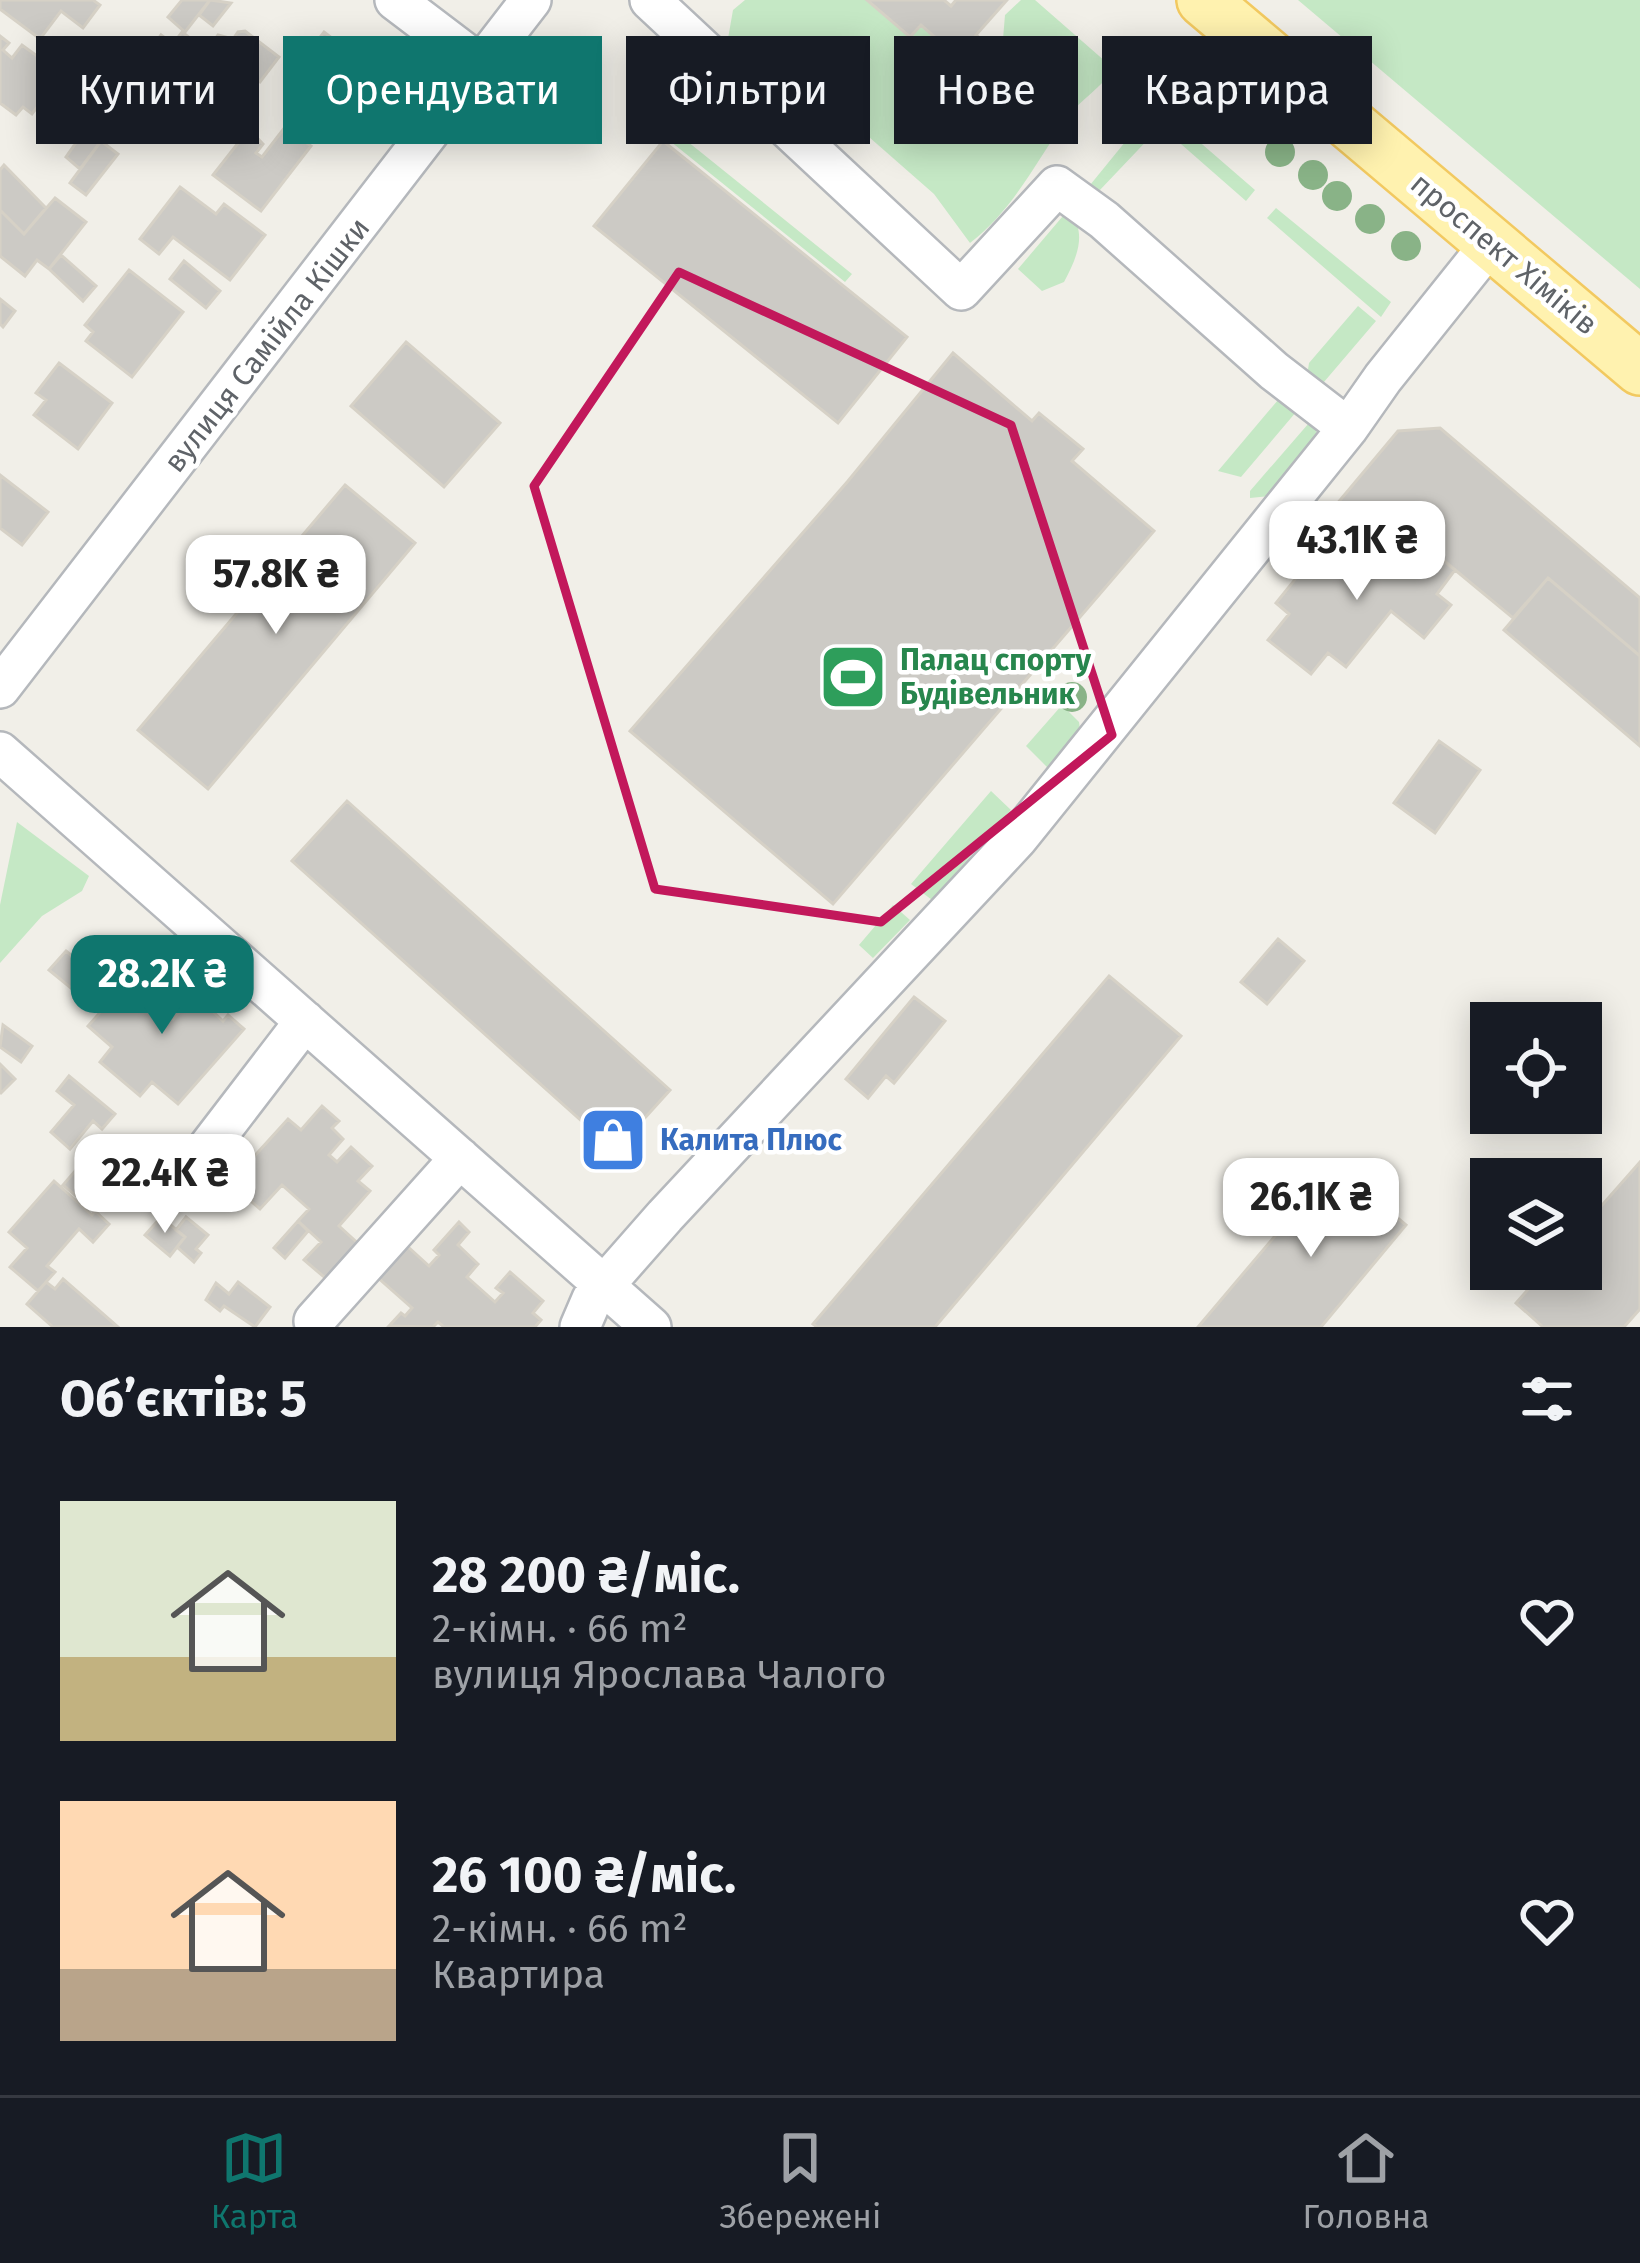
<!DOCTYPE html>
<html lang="uk">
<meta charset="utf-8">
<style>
body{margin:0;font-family:"Fira Sans",sans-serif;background:#242831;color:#f1f3f6;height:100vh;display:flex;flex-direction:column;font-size:45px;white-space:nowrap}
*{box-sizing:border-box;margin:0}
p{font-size:39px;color:#9ea1a6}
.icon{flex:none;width:66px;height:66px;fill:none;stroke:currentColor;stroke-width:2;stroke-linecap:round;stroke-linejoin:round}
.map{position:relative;height:1327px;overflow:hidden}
.sheet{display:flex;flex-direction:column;background:#171b24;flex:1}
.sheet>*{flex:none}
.top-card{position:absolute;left:36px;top:36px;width:1569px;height:108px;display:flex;gap:24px}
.tools{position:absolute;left:1470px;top:1002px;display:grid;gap:24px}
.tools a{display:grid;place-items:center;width:132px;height:132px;border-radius:0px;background:#171b24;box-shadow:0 6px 30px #0003;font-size:60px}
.price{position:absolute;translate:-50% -102px;padding:0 27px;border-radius:24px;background:#fff;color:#222;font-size:39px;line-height:78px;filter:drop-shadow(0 3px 6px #0008)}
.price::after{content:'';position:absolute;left:50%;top:72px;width:36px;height:27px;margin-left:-18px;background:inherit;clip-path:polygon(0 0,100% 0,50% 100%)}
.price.current{background:#0f766e;color:#fff}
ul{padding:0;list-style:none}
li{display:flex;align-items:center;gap:36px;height:300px;padding:0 60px}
li span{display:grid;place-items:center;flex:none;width:336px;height:240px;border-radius:0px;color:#555}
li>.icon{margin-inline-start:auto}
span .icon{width:144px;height:144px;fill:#fffc;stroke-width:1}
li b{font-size:51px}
h2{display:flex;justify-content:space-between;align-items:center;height:144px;padding:0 60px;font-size:51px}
.pill{padding:0 42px;border-radius:0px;background:#171b24;box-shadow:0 6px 30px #0003;font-size:42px;line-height:108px}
.pill.current{background:#0f766e;color:#fff}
.tabs{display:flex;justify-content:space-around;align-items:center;height:168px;border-top:3px solid #363941;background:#171b24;font-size:33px;color:#9ea1a6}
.tabs a{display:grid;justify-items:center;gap:6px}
.tabs .current{color:#0f766e}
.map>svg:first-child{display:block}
</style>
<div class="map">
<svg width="1640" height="1327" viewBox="0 0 1640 1327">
<rect width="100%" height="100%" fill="#f1efe8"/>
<!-- green -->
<path fill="#c5e8c5" d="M 745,0 L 867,0 L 910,37 L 921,25 L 976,73 L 995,51 L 1002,51 L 1005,15 L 1021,0 L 1035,0 L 1114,69 C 1101,88 1081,99 1068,117 C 1036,161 1015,208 970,243 L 934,194 L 869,137 L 806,115 L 726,50 L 733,10 Z
M 1298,0 L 1640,0 L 1640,289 Z
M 1158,106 L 1255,190 L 1246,201 L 1149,116 Z
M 1143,120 L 1156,131 L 1099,191 L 1086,190 Z
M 672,129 L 852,274 L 845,282 L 665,137 Z
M 1276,208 L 1391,302 L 1381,317 L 1267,218 Z
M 1068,210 C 1089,233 1076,259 1064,282 L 1042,291 L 1018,269 Z
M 1358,306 L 1376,321 L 1318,389 L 1307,376 L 1309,363 Z
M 1285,397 L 1302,405 L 1241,477 L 1218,471 L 1278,400 Z
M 1315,416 C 1326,445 1287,475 1270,496 L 1250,498 L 1250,491 Z
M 1062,705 L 1079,722 L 1080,730 L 1049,769 L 1026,746 Z
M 991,791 L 1011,810 L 932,900 L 911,884 Z
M 17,822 L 89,876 L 82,891 L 42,916 L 0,963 L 0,905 Z
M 893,905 L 910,920 L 873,958 L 859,945 Z"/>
<!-- building -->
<path fill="#cccac5" stroke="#d6d1c6" stroke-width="3" d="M 0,0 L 93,0 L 100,5 L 83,28 L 61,11 L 40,39 L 0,9 Z
M 182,0 L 210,0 L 185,32 L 168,17 Z
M 210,0 L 231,3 L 213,26 L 199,15 Z
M 867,0 L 944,0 L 951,6 L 956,0 L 1007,0 L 976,35 L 995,51 L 976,73 L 921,25 L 910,37 Z
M 245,31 L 279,57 L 260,82 L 211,45 L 218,35 L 233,39 L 238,32 Z
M 182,32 L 194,41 L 187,50 L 204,63 L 188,85 L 179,79 L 159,115 L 155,112 L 148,122 L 138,115 L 145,105 L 124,90 L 148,61 L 156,67 L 159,64 L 147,55 L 161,35 L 173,44 Z
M 324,32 L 372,69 L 334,117 L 287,80 Z
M 0,36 L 9,43 L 3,50 L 12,58 L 22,45 L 62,74 L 32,114 L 23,107 L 16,115 L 0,103 Z
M 123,64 L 135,73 L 124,90 L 111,80 Z
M 89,93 L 120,116 L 80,169 L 66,157 L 75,144 L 68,139 L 78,125 L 71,120 Z
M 180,111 L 195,121 L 184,135 L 170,124 Z
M 285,127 L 311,146 L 261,211 L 213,175 L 249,129 L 263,144 L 256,153 L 262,157 Z
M 101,141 L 118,154 L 86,195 L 70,183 Z
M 663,141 L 907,337 L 838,423 L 594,226 Z
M 4,165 L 46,208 L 24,234 L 0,210 L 0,170 Z
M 180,187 L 216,214 L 224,204 L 265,235 L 230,280 L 173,237 L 159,254 L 140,239 Z
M 55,198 L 86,222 L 49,269 L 37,260 L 25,276 L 0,256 L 0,210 L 24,234 Z
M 61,255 L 96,286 L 83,301 L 49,269 Z
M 184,261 L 220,291 L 206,308 L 170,279 Z
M 129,270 L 183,312 L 132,377 L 86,341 L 93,332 L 85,325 Z
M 0,299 L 15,311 L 3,327 L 0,324 Z
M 406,342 L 500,423 L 444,487 L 351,406 Z
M 953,353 L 1032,421 L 1039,413 L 1083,449 L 1072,461 L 1154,531 L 833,904 L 630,731 L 848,481 Z
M 59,363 L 112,403 L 78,449 L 34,415 L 46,400 L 36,393 Z
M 1440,428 L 1640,598 L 1640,656 L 1548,578 L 1513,618 L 1425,545 L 1405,570 L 1367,539 L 1345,566 L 1310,536 L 1398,431 Z
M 0,475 L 48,512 L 22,545 L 0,528 Z
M 345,485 L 415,543 L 208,789 L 138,730 Z
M 1367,539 L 1405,570 L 1425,545 L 1455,570 L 1437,594 L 1451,605 L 1424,638 L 1391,611 L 1346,667 L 1328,653 L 1311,674 L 1268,640 L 1289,614 L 1276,603 L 1322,546 L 1345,566 Z
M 1548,578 L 1640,656 L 1640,746 L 1504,630 Z
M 1439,741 L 1480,770 L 1435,833 L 1394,803 Z
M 347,801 L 670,1090 L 615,1151 L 292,861 Z
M 1278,939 L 1304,961 L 1267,1004 L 1241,982 Z
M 66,951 L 94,974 L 77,993 L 49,970 Z
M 155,970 L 183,994 L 167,1013 L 173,1019 L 200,989 L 213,1000 L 207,1006 L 223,1021 L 228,1015 L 244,1029 L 178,1104 L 152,1082 L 140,1096 L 100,1062 L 112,1047 L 88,1026 L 129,980 L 139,989 Z
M 1109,976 L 1181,1036 L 935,1327 L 817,1327 L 813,1324 Z
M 914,997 L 945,1021 L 894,1083 L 886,1076 L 868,1098 L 846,1079 Z
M 3,1025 L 32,1046 L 21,1062 L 0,1047 Z
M 0,1064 L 15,1079 L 1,1093 L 0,1092 Z
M 69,1076 L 115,1114 L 102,1129 L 93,1121 L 70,1149 L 51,1132 L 74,1105 L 57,1091 Z
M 322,1106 L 339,1121 L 332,1128 L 343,1139 L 329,1155 L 337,1162 L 351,1147 L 372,1166 L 358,1181 L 370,1191 L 339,1226 L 362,1247 L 330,1282 L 304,1260 L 321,1242 L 298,1221 L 309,1209 L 282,1185 L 260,1209 L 230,1183 L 288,1119 L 301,1130 Z
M 122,1137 L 136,1141 L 134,1145 L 171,1157 L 163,1181 L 113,1166 Z
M 89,1155 L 107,1171 L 81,1200 L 63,1185 Z
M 1640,1162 L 1640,1309 L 1624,1327 L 1543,1327 L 1516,1303 L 1546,1269 L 1581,1269 L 1581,1229 Z
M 1335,1165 L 1406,1225 L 1321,1327 L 1198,1327 Z
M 54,1181 L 92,1215 L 95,1211 L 109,1224 L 93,1242 L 79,1229 L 47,1266 L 55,1272 L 38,1291 L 10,1267 L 27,1248 L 9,1232 Z
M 161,1217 L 185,1237 L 170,1256 L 145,1235 Z
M 186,1217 L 208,1235 L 196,1249 L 201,1253 L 194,1262 L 177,1247 L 185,1237 L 176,1230 Z
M 298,1221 L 308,1231 L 285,1258 L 274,1248 Z
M 459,1222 L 469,1232 L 458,1245 L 478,1264 L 467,1277 L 495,1302 L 503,1293 L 496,1288 L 510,1272 L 543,1301 L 533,1313 L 541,1320 L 535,1327 L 444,1327 L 438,1322 L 433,1327 L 389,1326 L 401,1313 L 405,1316 L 412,1308 L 377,1277 L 406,1245 L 429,1266 L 439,1255 L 434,1250 Z
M 63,1279 L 118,1327 L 53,1327 L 27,1304 L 46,1282 L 55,1289 Z
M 238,1282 L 270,1307 L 255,1327 L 224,1306 L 220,1311 L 206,1300 L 216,1283 L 229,1294 Z"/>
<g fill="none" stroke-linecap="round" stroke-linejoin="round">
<defs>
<path id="minor" d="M 395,0 L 482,66
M 650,0 L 961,290 L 1057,186 L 1104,220 L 1274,371 L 1348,428
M 0,688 L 531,0
M 0,752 L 651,1327
M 187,1175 L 305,1021
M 314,1321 L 460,1158
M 580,1327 L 592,1299 L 665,1216 L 1017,839 L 1348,428 L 1383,378 L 1491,243"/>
<path id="major" d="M 1203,0 L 1640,369"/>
</defs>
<!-- minor casing -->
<use href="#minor" stroke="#b5b8bc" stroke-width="44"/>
<!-- major casing -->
<use href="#major" stroke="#f2c960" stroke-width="56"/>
<!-- minor -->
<use href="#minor" stroke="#fff" stroke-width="39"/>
<!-- major -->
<use href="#major" stroke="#fff2af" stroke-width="51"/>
</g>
<!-- trees -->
<g fill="#89b387">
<circle cx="1194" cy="86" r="15"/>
<circle cx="1280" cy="152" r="15"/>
<circle cx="1313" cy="175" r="15"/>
<circle cx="1337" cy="196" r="15"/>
<circle cx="1370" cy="219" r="15"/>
<circle cx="1406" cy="246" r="15"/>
<circle cx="1072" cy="697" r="15"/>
</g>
<!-- marked area -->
<path fill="none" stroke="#c2185b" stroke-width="9" stroke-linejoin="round" d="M 679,272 L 1011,425 L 1112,735 L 881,922 L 655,889 L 534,486 Z"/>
<!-- icons -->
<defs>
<symbol id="stadium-square" viewBox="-11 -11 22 22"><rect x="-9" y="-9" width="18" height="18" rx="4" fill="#2e9e5b" stroke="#fff"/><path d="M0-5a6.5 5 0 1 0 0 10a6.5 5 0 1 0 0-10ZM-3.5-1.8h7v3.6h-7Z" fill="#fff"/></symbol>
<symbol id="shop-square" viewBox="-11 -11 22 22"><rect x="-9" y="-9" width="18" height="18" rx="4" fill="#3f7fe0" stroke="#fff"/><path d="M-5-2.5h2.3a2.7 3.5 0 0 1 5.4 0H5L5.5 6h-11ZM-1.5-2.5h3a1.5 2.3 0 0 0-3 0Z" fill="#fff"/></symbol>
</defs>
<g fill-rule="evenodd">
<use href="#stadium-square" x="815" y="639" width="76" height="76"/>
<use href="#shop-square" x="575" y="1102" width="76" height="76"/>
</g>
<g text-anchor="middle" stroke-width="9" stroke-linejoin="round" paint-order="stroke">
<!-- street labels -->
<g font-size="30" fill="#5f6368" stroke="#fff">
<text transform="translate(1504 254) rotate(40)" y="10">проспект Хіміків</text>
<text transform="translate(267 345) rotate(-52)" y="10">вулиця Самійла Кішки</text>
</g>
<!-- leisure labels -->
<g font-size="30" font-weight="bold" fill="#27864d" stroke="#fff" text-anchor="start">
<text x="900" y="670">Палац спорту<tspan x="900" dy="34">Будівельник</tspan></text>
</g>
<!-- shop labels -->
<g font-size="30" font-weight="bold" fill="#366cbe" stroke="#fff" text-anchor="start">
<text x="660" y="1150">Калита Плюс</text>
</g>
</g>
</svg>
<div class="tools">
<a><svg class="icon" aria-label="locate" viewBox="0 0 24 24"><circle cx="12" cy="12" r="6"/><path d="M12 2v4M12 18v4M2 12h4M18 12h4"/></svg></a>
<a><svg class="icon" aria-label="layers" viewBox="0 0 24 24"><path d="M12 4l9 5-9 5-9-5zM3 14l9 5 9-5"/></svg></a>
</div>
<b class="price" style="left:1357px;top:603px">43.1K ₴</b>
<b class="price" style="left:276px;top:637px">57.8K ₴</b>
<b class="price current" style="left:162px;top:1037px">28.2K ₴</b>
<b class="price" style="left:165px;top:1236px">22.4K ₴</b>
<b class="price" style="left:1311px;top:1260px">26.1K ₴</b>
<div class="top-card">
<a class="pill">Купити</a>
<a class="pill current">Орендувати</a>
<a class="pill">Фільтри</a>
<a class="pill">Нове</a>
<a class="pill">Квартира</a>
</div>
</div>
<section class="sheet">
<h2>Об’єктів: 5<svg class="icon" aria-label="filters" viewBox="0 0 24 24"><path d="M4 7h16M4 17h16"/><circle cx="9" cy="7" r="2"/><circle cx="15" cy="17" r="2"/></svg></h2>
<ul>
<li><span style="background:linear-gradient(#dfe7d0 65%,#c2b280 0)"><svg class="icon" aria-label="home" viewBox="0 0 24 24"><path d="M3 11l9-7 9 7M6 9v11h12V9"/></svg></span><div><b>28 200 ₴/міс.</b><p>2-кімн. · 66 m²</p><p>вулиця Ярослава Чалого</p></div><svg class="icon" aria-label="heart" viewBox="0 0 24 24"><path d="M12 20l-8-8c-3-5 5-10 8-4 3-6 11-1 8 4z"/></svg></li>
<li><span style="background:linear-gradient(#ffd9b3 70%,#b9a48a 0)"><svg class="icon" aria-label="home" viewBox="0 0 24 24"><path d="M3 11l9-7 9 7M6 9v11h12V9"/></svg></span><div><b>26 100 ₴/міс.</b><p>2-кімн. · 66 m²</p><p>Квартира</p></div><svg class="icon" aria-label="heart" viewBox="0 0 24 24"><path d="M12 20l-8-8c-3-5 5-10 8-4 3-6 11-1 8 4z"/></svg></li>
</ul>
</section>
<nav class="tabs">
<a class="current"><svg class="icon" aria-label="map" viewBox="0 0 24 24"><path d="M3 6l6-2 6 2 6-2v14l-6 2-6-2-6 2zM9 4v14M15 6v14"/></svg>Карта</a>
<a><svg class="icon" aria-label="saved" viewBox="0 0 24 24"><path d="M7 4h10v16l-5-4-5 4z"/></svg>Збережені</a>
<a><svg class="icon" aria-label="home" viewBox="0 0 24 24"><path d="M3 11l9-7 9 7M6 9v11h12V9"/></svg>Головна</a>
</nav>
